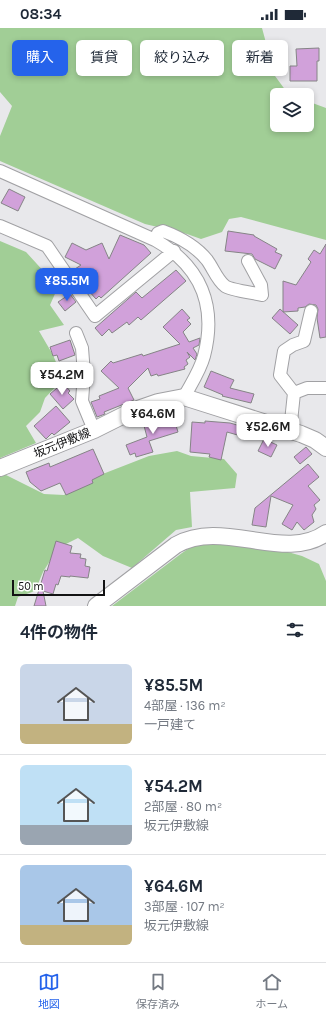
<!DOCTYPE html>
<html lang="ja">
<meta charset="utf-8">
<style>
body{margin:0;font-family:Karla,"Noto Sans JP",sans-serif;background:#f2f2f3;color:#1f2937;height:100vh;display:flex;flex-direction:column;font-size:15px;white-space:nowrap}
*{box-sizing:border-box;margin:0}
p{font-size:13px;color:#747a83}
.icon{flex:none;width:22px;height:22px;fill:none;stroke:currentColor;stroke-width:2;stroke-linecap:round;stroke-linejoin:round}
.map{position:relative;height:578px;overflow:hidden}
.side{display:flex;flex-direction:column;background:#fff;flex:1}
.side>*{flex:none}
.banner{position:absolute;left:12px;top:12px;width:302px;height:36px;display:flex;gap:8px}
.buttons{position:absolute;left:270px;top:60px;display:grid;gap:8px}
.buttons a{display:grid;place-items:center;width:44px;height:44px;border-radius:6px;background:#fff;box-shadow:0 2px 6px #0003;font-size:20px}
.scale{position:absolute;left:12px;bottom:10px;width:93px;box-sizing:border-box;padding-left:4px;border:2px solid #121213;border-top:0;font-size:11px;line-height:14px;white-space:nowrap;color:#121213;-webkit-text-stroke:3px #fff;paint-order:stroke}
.price{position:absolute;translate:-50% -34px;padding:0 9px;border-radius:8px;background:#fff;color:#222;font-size:13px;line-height:26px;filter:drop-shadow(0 1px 2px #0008)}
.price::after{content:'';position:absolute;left:50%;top:24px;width:12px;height:9px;margin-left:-6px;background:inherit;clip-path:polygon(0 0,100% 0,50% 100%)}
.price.on{background:#2563eb;color:#fff}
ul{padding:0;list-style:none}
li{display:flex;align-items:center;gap:12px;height:100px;padding:0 20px}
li+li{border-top:1px solid #e0e1e3}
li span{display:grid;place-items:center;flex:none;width:112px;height:80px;border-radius:6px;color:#555}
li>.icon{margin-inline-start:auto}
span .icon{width:48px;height:48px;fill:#fffc;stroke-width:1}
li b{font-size:17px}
h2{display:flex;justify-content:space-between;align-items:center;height:48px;padding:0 20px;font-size:17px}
.pill{padding:0 14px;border-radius:6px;background:#fff;box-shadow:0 2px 6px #0003;font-size:14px;line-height:36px}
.pill.on{background:#2563eb;color:#fff}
.status{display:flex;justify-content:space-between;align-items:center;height:28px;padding:0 20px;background:#fff;direction:ltr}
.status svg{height:11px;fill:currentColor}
.tabs{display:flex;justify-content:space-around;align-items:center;height:56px;border-top:1px solid #e0e1e3;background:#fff;font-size:11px;color:#747a83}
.tabs a{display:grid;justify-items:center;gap:2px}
.tabs .on{color:#2563eb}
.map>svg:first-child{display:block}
</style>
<div class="status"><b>08:34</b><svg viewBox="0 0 49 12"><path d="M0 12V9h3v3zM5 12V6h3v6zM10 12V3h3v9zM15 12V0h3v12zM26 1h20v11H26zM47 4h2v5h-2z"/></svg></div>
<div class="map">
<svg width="326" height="578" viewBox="0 0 326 578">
<rect width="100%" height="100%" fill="#e8e8eb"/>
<!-- green -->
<path fill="#a1ce96" d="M 0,0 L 262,0 L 275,48 L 289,67 L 277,67 L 277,97 L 307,97 L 307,73 L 326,80 L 326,212 L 241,189 L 229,191 L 222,204 L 201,211 L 187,206 L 145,196 L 0,133 L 0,108 L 12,78 L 0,64 Z
M 0,213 L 26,224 L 58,259 L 50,277 L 64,297 L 39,303 L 53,327 L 63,351 L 45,370 L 40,384 L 26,398 L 36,415 L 0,430 Z
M 177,423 L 191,428 L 224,431 L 237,446 L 235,460 L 190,464 L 192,499 L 176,502 L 132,540 L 103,528 L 78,510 L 58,520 L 43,544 L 35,563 L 18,569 L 15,578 L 0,578 L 0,447 L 4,446 L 44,466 L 64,467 L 95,449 L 149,428 Z
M 200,513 L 252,514 L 302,528 L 319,536 L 326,553 L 326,578 L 112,578 L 182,525 Z"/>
<!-- building -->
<path fill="#d1a1da" stroke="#858486" d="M 319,20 L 319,33 L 317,33 L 317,53 L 290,53 L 290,38 L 297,38 L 296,21 Z
M 9,161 L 25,169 L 18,183 L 1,175 Z
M 228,203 L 254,207 L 254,208 L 277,221 L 275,224 L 282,227 L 275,241 L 255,231 L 252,226 L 225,223 Z
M 120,207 L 144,217 L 151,225 L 101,270 L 99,268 L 96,271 L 80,253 L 83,251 L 75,241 L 81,237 L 65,229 L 72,215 L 86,222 L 102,215 L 109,231 Z
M 326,216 L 326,309 L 320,310 L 317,290 L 318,281 L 316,277 L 309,276 L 305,279 L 298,280 L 298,283 L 283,284 L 283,253 L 296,257 L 311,234 L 308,231 L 314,222 L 320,226 Z
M 176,242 L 186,253 L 141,292 L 138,289 L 129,297 L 127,294 L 112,305 L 109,301 L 102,308 L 95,300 L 136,264 L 142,270 Z
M 70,266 L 76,274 L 65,283 L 58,274 Z
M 182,281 L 190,290 L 187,292 L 191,296 L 183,304 L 189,314 L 200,310 L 199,317 L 193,320 L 197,326 L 195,332 L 187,324 L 190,329 L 186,332 L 188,336 L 184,339 L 185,341 L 158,348 L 157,346 L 151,348 L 148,340 L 128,360 L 134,372 L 104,384 L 105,386 L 97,389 L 91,374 L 100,371 L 99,368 L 119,360 L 101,343 L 111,333 L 113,335 L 142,326 L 143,328 L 180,316 L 163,299 Z
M 280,281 L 298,297 L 290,306 L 272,290 Z
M 70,312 L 75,327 L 59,333 L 57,327 L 53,328 L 50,319 Z
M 211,343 L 234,352 L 230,360 L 254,366 L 251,375 L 222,368 L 223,367 L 204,359 Z
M 63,355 L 70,363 L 68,365 L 74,371 L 63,381 L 50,366 Z
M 56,378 L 70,394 L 54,407 L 52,405 L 46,411 L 34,398 Z
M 166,387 L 166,389 L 171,388 L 172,392 L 174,391 L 178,404 L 149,413 L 153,424 L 136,429 L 135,425 L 130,427 L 126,417 L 147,409 L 143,394 Z
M 205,393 L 230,395 L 244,399 L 241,408 L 227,404 L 221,432 L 209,429 L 210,426 L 190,424 L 192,394 L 205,395 Z
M 264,411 L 277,417 L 271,429 L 258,423 Z
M 306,419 L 312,426 L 300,436 L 294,429 Z
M 93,421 L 104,446 L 92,452 L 93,455 L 66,467 L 60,455 L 41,463 L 30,454 L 26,444 L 49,435 L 50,439 Z
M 308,436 L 319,449 L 308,458 L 320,472 L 314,477 L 316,481 L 312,487 L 314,494 L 304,502 L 297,494 L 292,502 L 282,496 L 293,477 L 271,468 L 266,499 L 252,497 L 255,480 Z
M 56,513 L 72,518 L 70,525 L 81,526 L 80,530 L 86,531 L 85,538 L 90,539 L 88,550 L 70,548 L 70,549 L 61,548 L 58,557 L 56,556 L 53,566 L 43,563 L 46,578 L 34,578 L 45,542 L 47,543 Z"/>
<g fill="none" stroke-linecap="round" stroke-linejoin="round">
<defs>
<path id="minor" d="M 0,143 L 155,212 C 201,238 217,278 204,328 C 200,343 191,356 184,369
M 0,198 L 47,218 L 95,288 L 174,223
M 155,212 L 158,205 L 163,203 C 179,209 196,218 207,232 C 213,240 217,252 225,258 C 230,262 254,265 262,267 L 261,257 L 248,233
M 76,305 L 82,320 L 84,346 L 82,373 L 94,402
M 294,365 L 280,347 L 284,323 L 293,317 L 304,313 L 311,283
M 290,403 L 294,365 L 307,360 L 326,360"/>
<path id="major" d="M 0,440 L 94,402 L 132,383 L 158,374 L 184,369 L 301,406 L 315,412 L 326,420
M 96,578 L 176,517 C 223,490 284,535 326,505"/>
</defs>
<!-- minor casing -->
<use href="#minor" stroke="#a1a1a4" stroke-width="14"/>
<!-- major casing -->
<use href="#major" stroke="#a1a1a4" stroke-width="18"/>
<!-- minor -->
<use href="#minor" stroke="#fff" stroke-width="12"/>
<!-- major -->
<use href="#major" stroke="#fff" stroke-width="16"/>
</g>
<g text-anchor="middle" stroke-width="3.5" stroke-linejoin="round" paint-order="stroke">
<!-- street labels -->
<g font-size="12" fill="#121213" stroke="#fff">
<text transform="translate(62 415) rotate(-22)" y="4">坂元伊敷線</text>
</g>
</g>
</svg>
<div class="buttons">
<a><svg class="icon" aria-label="layers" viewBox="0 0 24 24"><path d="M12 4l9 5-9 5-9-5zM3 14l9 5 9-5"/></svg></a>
</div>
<div class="scale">50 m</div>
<b class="price on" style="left:67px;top:274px">¥85.5M</b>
<b class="price" style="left:62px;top:368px">¥54.2M</b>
<b class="price" style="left:153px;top:407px">¥64.6M</b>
<b class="price" style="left:268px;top:420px">¥52.6M</b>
<div class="banner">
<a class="pill on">購入</a>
<a class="pill">賃貸</a>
<a class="pill">絞り込み</a>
<a class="pill">新着</a>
</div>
</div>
<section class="side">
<h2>4件の物件<svg class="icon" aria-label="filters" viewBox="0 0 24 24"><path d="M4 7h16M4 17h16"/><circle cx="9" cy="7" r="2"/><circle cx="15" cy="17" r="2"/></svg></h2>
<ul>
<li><span style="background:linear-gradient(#c9d6e8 75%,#c2b280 0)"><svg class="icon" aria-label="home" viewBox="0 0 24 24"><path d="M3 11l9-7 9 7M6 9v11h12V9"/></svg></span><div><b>¥85.5M</b><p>4部屋 · 136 m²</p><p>一戸建て</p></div></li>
<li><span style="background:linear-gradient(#bfe0f5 75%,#9aa5b1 0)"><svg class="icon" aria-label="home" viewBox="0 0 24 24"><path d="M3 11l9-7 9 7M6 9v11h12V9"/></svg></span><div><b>¥54.2M</b><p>2部屋 · 80 m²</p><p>坂元伊敷線</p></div></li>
<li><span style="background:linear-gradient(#a9c7e8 75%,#c2b280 0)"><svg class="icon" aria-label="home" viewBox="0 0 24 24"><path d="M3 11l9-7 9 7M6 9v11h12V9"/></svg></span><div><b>¥64.6M</b><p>3部屋 · 107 m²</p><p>坂元伊敷線</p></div></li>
</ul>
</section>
<nav class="tabs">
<a class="on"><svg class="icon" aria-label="map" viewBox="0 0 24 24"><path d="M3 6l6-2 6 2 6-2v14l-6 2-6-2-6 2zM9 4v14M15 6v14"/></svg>地図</a>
<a><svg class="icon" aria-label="saved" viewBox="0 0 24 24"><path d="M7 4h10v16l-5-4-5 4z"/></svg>保存済み</a>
<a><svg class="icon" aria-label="home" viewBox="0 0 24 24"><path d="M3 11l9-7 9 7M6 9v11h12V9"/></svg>ホーム</a>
</nav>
